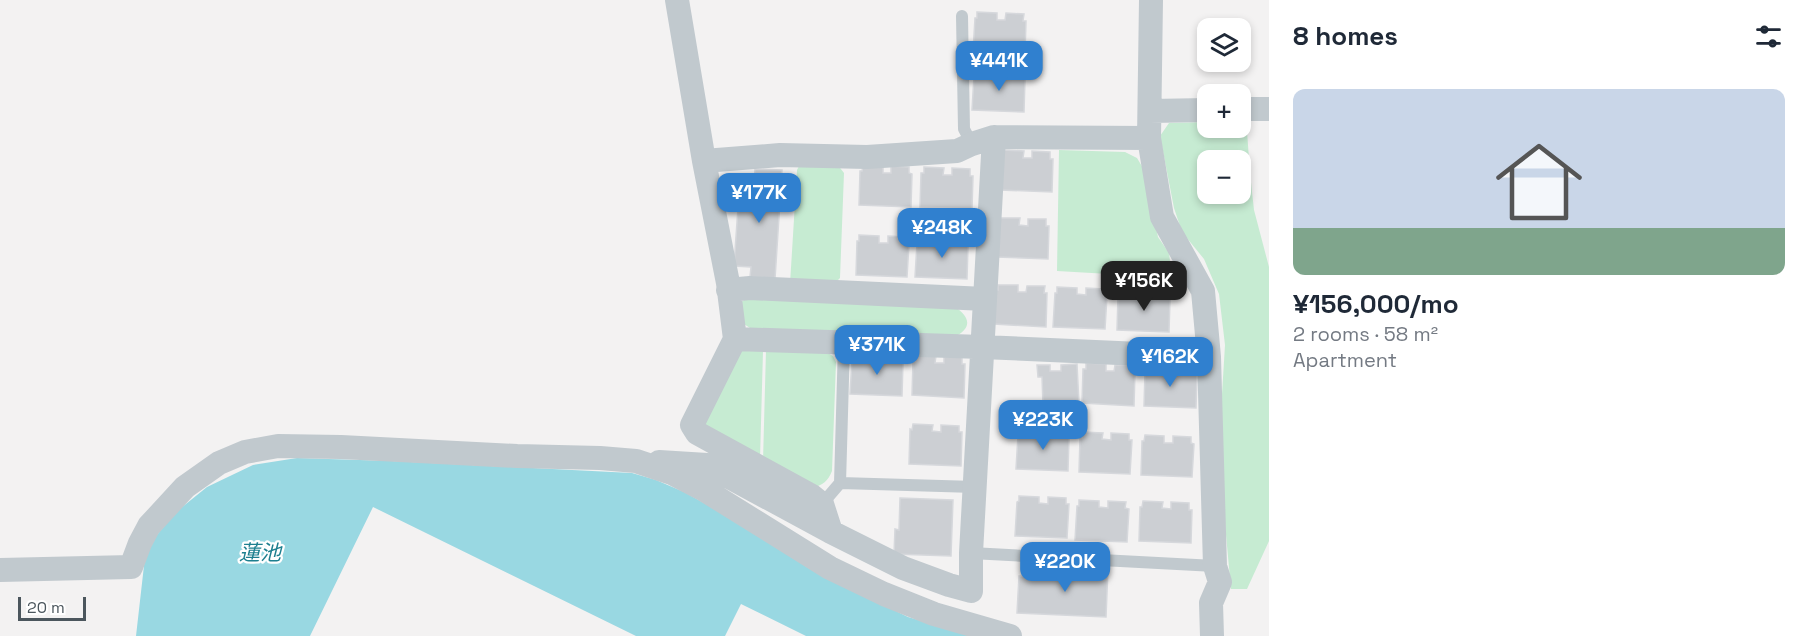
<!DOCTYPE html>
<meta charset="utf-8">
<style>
body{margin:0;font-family:"Space Grotesk","Noto Sans JP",sans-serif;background:#f2f2f3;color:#1f2937;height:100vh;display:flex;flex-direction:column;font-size:22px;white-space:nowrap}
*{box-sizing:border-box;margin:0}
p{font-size:20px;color:#747a83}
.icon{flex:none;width:33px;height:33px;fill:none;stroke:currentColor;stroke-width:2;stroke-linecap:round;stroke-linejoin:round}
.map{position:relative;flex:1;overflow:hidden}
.panel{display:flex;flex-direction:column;background:#fff;width:540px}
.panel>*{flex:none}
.tools{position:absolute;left:1197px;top:18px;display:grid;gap:12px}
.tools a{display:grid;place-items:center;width:54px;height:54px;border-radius:12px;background:#fff;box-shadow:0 3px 9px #0003;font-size:30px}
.scale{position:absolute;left:18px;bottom:15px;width:68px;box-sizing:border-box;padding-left:6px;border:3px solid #4b565d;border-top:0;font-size:16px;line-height:21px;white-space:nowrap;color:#4b565d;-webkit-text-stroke:4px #fff;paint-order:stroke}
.price{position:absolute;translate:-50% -51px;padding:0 14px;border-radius:12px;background:#3080cf;color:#fff;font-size:20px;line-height:39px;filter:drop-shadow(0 2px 3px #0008)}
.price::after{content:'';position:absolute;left:50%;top:36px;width:18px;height:14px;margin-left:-9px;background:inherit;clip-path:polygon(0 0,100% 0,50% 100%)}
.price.current{background:#222;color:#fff}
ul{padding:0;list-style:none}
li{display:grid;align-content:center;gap:12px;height:318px;padding:0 24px}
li+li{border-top:2px solid #e0e1e3}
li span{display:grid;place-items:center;height:186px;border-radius:12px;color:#555}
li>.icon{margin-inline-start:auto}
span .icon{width:108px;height:108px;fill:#fffc;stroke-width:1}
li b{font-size:26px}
h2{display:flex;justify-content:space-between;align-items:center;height:72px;padding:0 24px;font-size:26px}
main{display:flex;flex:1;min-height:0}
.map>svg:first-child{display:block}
</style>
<main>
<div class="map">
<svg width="1269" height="636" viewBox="0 0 1269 636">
<rect width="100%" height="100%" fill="#f3f2f2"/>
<!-- green -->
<path fill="#c6ebd2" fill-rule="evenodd" d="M 1207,122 L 1208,128 L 1240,128 L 1241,124 L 1247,131 L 1250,173 L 1254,210 L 1269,267 L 1269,541 L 1247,589 L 1231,589 L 1224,513 L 1220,427 L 1225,345 L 1219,294 L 1204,259 L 1182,232 L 1174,208 L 1160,136 L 1169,123 ZM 1208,160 L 1240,160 L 1240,194 L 1208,194 Z
M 1059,150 L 1125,152 L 1137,158 L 1143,168 L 1158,237 L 1169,253 L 1170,261 L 1168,269 L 1161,277 L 1057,271 Z
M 801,162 L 837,164 L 844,173 L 840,278 L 832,286 L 790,284 L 797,170 Z
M 751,296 L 955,307 C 969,316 973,327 956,336 L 750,328 L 741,322 L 741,302 Z
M 766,350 L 826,352 L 833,356 L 836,362 L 832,471 C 828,481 823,485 812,488 L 763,461 Z
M 737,351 L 763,351 L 760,459 L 703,425 Z"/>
<!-- water -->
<path fill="#99d8e2" d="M 297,458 L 391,461 L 632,473 L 656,480 L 684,492 L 726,515 L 810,569 L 908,617 L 974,636 L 806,636 L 741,604 L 725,636 L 636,636 L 373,507 L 310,636 L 136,636 L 146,548 L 176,512 L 207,487 L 253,465 Z"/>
<!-- building -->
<path fill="#cccfd3" stroke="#d6d8dc" stroke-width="1.5" d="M 977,12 L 997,13 L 997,20 L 1005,20 L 1006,13 L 1024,14 L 1023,21 L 1026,21 L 1025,54 L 973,52 L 975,18 L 977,18 Z
M 976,70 L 996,71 L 996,78 L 1004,78 L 1005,71 L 1022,72 L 1022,78 L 1025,79 L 1024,112 L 972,110 L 974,76 L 976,76 Z
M 1003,150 L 1024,151 L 1023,158 L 1032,158 L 1032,151 L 1050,152 L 1050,159 L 1053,159 L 1052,192 L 1000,190 Z
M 863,165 L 883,166 L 883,173 L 891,173 L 891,166 L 909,167 L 909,173 L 912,174 L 911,207 L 859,205 L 860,171 L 862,171 Z
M 924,167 L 944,168 L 943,175 L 952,175 L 952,168 L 970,169 L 970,176 L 973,176 L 972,209 L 920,207 L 921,173 L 924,173 Z
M 755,169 L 782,170 L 775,279 L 750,277 L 751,267 L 734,266 L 739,193 L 747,182 L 754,182 Z
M 1000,218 L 1020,218 L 1019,225 L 1028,226 L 1028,219 L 1046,219 L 1046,226 L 1049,226 L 1048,259 L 996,257 Z
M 859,235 L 879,236 L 879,243 L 888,243 L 888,236 L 906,237 L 906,243 L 909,244 L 907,277 L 856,275 L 857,241 L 859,241 Z
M 919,237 L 939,238 L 939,245 L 948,245 L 948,238 L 966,239 L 966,246 L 968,246 L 967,279 L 915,277 L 917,243 L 919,243 Z
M 998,285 L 1018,285 L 1018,292 L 1026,292 L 1027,286 L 1045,286 L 1044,293 L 1047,293 L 1046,327 L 994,324 L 995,290 L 998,290 Z
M 1057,287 L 1077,288 L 1077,294 L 1086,295 L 1086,288 L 1104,289 L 1104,296 L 1107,296 L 1105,329 L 1053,327 L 1055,293 L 1057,293 Z
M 1121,290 L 1141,291 L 1141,298 L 1149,298 L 1149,291 L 1168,292 L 1167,298 L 1170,299 L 1169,332 L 1117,330 L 1118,296 L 1121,296 Z
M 854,354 L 874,355 L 874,361 L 883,362 L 883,355 L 901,356 L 901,362 L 903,362 L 902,396 L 850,394 L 852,360 L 854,360 Z
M 915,356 L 936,356 L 935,363 L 944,363 L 944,357 L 962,357 L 962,364 L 965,364 L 964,398 L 912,395 L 913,361 L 915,361 Z
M 1086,363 L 1106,364 L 1106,371 L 1114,371 L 1115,365 L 1133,365 L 1132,372 L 1135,372 L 1134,406 L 1082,403 L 1083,369 L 1086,369 Z
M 1077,364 L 1079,404 L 1072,404 L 1072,407 L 1058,407 L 1058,404 L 1043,405 L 1042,377 L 1038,377 L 1037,365 L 1050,365 L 1050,371 L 1061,371 L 1061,365 Z
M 1148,366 L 1168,367 L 1168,373 L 1176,374 L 1177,367 L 1194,368 L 1194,375 L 1197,375 L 1196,408 L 1144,406 L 1145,372 L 1147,372 Z
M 913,424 L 933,425 L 932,431 L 941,432 L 941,425 L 959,426 L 959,432 L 962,432 L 961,466 L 909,464 L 910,429 L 912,430 Z
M 1020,429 L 1040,430 L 1040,437 L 1049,437 L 1049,430 L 1067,431 L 1067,438 L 1069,438 L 1068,471 L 1016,469 L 1018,435 L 1020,435 Z
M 1082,432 L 1103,433 L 1102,439 L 1111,440 L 1111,433 L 1129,434 L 1129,440 L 1132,440 L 1130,474 L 1079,472 L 1080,438 L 1082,438 Z
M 1145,435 L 1164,436 L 1164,443 L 1173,443 L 1173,436 L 1191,437 L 1191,443 L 1194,444 L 1192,477 L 1141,475 L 1142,441 L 1144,441 Z
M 1019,496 L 1039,497 L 1039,503 L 1048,504 L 1048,497 L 1066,498 L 1066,504 L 1069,504 L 1067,538 L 1015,536 L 1017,502 L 1019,501 Z
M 900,498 L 953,500 L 951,556 L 894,554 L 895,529 L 899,530 Z
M 1079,500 L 1099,501 L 1099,507 L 1108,508 L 1108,501 L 1126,502 L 1125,508 L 1129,509 L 1127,542 L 1075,540 L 1077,506 L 1079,506 Z
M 1143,501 L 1163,502 L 1162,508 L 1171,509 L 1171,502 L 1189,503 L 1189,510 L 1192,510 L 1191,543 L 1139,541 L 1140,507 L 1142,507 Z
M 1070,567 L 1108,568 L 1106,617 L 1017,613 L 1019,576 L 1060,577 Z"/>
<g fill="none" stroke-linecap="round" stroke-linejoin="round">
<!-- lane -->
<path stroke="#c1c9ce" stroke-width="12" d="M 962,16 L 964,129 L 972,144
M 840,483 L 975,487
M 822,504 L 840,483 L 844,344
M 971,553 L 1215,566"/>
<!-- street -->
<path stroke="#c1c9ce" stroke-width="24" d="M 677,0 L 704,161 L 728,283 L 735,339 L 692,425 L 697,433 L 812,496 L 822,504 L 831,532
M 1151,0 L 1149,138 L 1162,217 L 1203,291 L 1209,357 L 1215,566 L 1220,582 L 1211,603 L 1212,636
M 1240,109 L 1269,109
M 1150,111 L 1208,110
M 704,161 L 780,155 L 867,157 L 957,151 L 972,144 L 994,137 L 1149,138
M 728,290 L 750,288 L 985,299
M 735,339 L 982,347 L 1209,357
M 659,462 L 707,465 L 831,532 L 903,568 L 949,585 L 971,591 L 971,553 L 994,137
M 0,570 L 131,567 L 140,543 L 149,526 L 185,487 L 219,463 L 245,452 L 278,446 L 341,447 L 517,456 L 600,458 L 636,461 L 672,473 L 703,489 L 830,568 L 884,594 L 934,614 L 1010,636"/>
</g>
<g text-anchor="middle" stroke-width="4.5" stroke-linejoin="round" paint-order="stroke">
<!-- water labels -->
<g font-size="21" font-style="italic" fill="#1d7f8f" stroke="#fff">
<text x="260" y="560">蓮池</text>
</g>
</g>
</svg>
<div class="tools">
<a><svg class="icon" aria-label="layers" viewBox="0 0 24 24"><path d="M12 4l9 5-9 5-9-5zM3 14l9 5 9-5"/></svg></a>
<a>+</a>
<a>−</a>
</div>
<div class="scale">20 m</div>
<b class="price" style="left:999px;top:92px">¥441K</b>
<b class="price" style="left:759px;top:224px">¥177K</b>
<b class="price" style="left:942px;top:259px">¥248K</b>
<b class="price current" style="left:1144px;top:312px">¥156K</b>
<b class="price" style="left:877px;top:376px">¥371K</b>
<b class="price" style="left:1170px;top:388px">¥162K</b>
<b class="price" style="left:1043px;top:451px">¥223K</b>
<b class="price" style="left:1065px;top:593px">¥220K</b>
</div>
<section class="panel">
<h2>8 homes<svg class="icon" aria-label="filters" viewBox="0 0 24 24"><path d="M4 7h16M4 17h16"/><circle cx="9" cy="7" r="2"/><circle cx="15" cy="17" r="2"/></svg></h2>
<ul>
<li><span style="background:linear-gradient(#c9d6e8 75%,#7fa58c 0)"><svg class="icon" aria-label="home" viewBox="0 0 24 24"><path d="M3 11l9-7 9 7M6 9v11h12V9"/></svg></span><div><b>¥156,000/mo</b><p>2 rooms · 58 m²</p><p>Apartment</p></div></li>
</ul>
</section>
</main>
